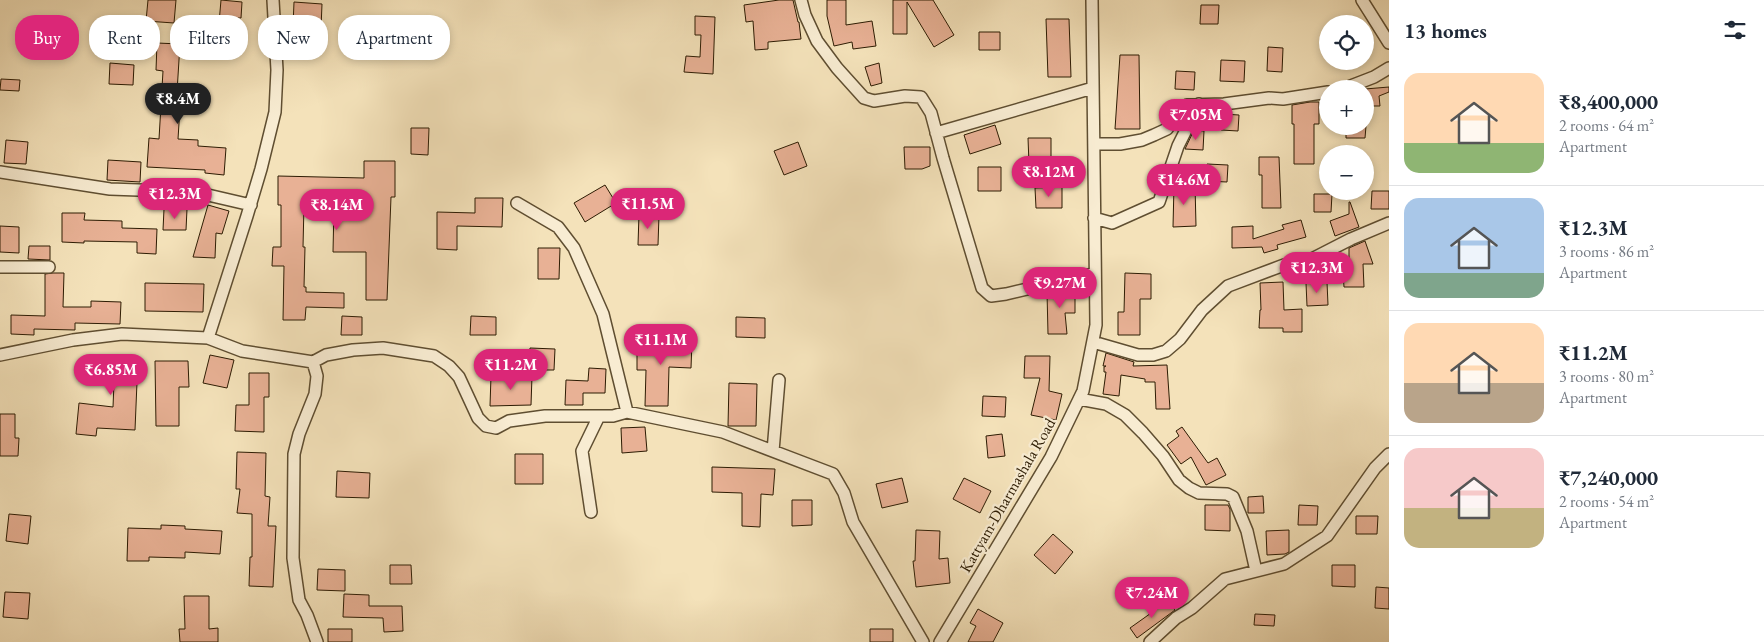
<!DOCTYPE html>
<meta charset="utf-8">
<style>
body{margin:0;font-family:"EB Garamond",serif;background:#f2f2f3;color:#1f2937;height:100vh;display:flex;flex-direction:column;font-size:19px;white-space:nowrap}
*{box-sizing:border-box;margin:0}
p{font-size:16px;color:#747a83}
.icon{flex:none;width:28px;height:28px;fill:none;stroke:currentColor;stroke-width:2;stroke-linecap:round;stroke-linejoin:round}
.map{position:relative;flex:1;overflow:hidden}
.side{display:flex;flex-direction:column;background:#fff;width:375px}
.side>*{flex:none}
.guide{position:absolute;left:15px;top:15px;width:475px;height:45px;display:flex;gap:10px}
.tools{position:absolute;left:1319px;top:15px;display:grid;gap:10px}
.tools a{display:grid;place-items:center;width:55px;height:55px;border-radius:50%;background:#fff;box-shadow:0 2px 8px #0003;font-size:25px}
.price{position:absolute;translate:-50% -42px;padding:0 11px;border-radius:18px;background:#db2777;color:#fff;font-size:16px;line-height:32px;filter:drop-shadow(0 1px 2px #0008)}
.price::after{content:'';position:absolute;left:50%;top:30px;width:15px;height:11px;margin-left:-8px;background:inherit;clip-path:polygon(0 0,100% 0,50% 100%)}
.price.selected{background:#222;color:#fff}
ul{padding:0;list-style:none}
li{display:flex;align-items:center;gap:15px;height:125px;padding:0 15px}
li+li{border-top:1px solid #e0e1e3}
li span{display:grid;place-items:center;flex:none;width:140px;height:100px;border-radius:15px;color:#555}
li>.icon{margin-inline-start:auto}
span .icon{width:60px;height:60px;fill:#fffc;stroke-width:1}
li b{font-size:21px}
h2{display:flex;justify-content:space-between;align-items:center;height:60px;padding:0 15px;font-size:21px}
.pill{padding:0 18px;border-radius:20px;background:#fff;box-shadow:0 2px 8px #0003;font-size:18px;line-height:45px}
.pill.selected{background:#db2777;color:#fff}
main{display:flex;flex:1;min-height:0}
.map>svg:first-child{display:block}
</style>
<main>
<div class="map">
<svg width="1389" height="642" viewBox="0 0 1389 642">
<rect width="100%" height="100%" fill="#f4e2ba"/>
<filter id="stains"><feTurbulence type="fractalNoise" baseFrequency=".004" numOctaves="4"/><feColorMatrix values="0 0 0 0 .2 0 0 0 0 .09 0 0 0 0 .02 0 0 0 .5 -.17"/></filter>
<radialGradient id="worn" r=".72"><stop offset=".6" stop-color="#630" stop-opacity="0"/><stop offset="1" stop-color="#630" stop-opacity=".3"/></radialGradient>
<!-- building -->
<path fill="#e8b195" stroke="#2d1c03" d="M 148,0 L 176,0 L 174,23 L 146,21 Z
M 221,0 L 242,2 L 241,18 L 238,18 L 236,47 L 217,46 Z
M 779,0 L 793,0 L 798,22 L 799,22 L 801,39 L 768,42 L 768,49 L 755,50 L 753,21 L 746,22 L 744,5 Z
M 827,0 L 846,0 L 846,25 L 872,21 L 876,46 L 853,49 L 852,42 L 834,46 L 827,16 Z
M 893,0 L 933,0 L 954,35 L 934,47 L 907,2 L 907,34 L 893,34 Z
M 294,2 L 322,4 L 321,28 L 293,26 Z
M 1201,5 L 1219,5 L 1218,24 L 1200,24 Z
M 695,16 L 715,17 L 713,74 L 684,72 L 686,56 L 700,57 L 701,35 L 695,35 Z
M 1046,19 L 1069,19 L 1071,77 L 1048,77 Z
M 22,25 L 42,27 L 41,46 L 21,45 Z
M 979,32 L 1000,32 L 1000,50 L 979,50 Z
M 157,43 L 180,44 L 177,92 L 181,92 L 178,139 L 198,140 L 198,146 L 226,148 L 224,175 L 205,173 L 205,170 L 147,167 L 149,138 L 159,139 L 163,71 L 156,70 Z
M 1268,47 L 1283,48 L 1282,72 L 1267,71 Z
M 1120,55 L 1139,55 L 1140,129 L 1115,129 Z
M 1221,60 L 1245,61 L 1244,82 L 1220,81 Z
M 110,63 L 134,65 L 133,85 L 109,84 Z
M 879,63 L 882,83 L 871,86 L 865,67 Z
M 1176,71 L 1195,72 L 1194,90 L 1175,89 Z
M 1,79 L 20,80 L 19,91 L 0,90 Z
M 1389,87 L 1389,92 L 1379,96 L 1380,106 L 1365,106 L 1365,89 Z
M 1310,102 L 1319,102 L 1319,124 L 1314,124 L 1314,164 L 1294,164 L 1294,124 L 1292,124 L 1292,105 Z
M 1223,114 L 1239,115 L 1238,131 L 1221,130 Z
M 995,125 L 1001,144 L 970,154 L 964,135 Z
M 1346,126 L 1366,126 L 1365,138 L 1346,138 Z
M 411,128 L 429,128 L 428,155 L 411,154 Z
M 1194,130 L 1204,131 L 1203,150 L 1185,149 Z
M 1028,138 L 1051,138 L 1051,164 L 1029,164 Z
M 6,140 L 28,142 L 26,164 L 4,163 Z
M 798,142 L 807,166 L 784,175 L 774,151 Z
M 904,147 L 930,147 L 930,166 L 922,169 L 905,169 Z
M 1259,157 L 1279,157 L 1281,208 L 1262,208 L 1262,175 L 1259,175 Z
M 108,160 L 141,162 L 140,182 L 107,180 Z
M 364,161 L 395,161 L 395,197 L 391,197 L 387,300 L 366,300 L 366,252 L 333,252 L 334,206 L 304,205 L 303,247 L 305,247 L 304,287 L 306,287 L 306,292 L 344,293 L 344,308 L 306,307 L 305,320 L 283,320 L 284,266 L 272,266 L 273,247 L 281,247 L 281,205 L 278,205 L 278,176 L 364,178 Z
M 1207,164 L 1228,165 L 1227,182 L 1206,181 Z
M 978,167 L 1001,167 L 1001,191 L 978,191 Z
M 605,185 L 616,203 L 585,222 L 574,203 Z
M 1174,185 L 1195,185 L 1196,226 L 1173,227 Z
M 1062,187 L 1062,208 L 1036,208 L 1035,188 Z
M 1372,191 L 1389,191 L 1389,209 L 1371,209 Z
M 1314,194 L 1332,194 L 1331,212 L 1314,212 Z
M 475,198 L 503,198 L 502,227 L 457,226 L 457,250 L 437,249 L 437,212 L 475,213 Z
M 1349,202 L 1350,202 L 1359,227 L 1335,236 L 1330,221 L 1349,214 Z
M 208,205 L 229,211 L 222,234 L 216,233 L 215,258 L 193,257 Z
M 164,209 L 187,209 L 186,230 L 163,230 Z
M 62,213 L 85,213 L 84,220 L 122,221 L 122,228 L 157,229 L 156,254 L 137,253 L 137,242 L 84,241 L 84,243 L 62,242 Z
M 639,214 L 659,215 L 658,245 L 638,245 Z
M 1301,220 L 1306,237 L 1277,245 L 1278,249 L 1264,253 L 1262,247 L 1232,248 L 1232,227 L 1253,226 L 1253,239 L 1284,229 L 1282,225 Z
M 0,226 L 19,227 L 19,253 L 0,252 Z
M 1365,241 L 1373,264 L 1363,264 L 1364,287 L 1344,287 L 1343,273 L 1349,273 L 1349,248 Z
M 29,246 L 50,246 L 50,260 L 28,259 Z
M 538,248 L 560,248 L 559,279 L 538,279 Z
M 53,273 L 64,273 L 63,307 L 91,307 L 91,301 L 121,302 L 120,324 L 75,323 L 75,330 L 34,329 L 34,335 L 11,334 L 11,315 L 45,316 L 45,274 Z
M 1125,273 L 1151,274 L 1151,299 L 1140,299 L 1140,335 L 1118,335 L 1118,312 L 1124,312 Z
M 1283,282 L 1284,310 L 1302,309 L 1302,332 L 1283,332 L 1283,328 L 1259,328 L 1260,310 L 1261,310 L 1260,283 Z
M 1327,282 L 1328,305 L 1307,306 L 1306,283 Z
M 145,283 L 204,284 L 203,312 L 145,311 Z
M 1070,287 L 1075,287 L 1075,313 L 1065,313 L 1067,334 L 1048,334 L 1047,292 Z
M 342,316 L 362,317 L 362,335 L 341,335 Z
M 471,316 L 496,317 L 496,335 L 470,335 Z
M 736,317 L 765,318 L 765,338 L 736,337 Z
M 637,339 L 692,341 L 691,368 L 669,367 L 668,406 L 645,406 L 646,370 L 637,370 Z
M 530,348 L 555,349 L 554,370 L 529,370 Z
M 1106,353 L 1134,362 L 1133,366 L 1167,365 L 1170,409 L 1156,409 L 1155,382 L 1145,382 L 1145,379 L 1121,375 L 1119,396 L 1103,394 L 1106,372 L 1104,372 L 1104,367 L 1106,366 L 1103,366 Z
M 210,355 L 234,360 L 227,388 L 203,383 Z
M 89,356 L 138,358 L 135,430 L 97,428 L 96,436 L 76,434 L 79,403 L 113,407 L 114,382 L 88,382 Z
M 1025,356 L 1050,356 L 1049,391 L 1062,394 L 1056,420 L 1031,415 L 1040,378 L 1024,378 Z
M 155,361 L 188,361 L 189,387 L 179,387 L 179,426 L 156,426 Z
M 589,368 L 606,369 L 605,393 L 583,393 L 583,405 L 565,405 L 566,380 L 588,381 Z
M 249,373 L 269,373 L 269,397 L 264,397 L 264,432 L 235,431 L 236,405 L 249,405 Z
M 491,376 L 532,376 L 531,405 L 490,406 Z
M 729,383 L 757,384 L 756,426 L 728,426 Z
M 983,396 L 1006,397 L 1005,417 L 982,416 Z
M 0,414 L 15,414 L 15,438 L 19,438 L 18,456 L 0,456 Z
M 645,427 L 647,451 L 622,453 L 621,428 Z
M 1182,427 L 1208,463 L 1217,458 L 1226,475 L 1206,485 L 1191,457 L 1181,464 L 1167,445 L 1179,436 L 1176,431 Z
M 1002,434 L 1005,456 L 988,458 L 986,436 Z
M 237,452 L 266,453 L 265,496 L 270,497 L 268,526 L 276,526 L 273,587 L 249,586 L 250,557 L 252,557 L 252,514 L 237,513 L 240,489 L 236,489 Z
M 515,454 L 543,454 L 543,484 L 515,484 Z
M 712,467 L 775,469 L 773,495 L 761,494 L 760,527 L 742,526 L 742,493 L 712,492 Z
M 337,471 L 370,473 L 369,498 L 336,497 Z
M 902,478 L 908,502 L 882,508 L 876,484 Z
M 964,478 L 991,491 L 980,513 L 953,499 Z
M 1263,496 L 1264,513 L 1248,513 L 1248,497 Z
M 792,500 L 812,500 L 812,525 L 792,526 Z
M 1205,505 L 1228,505 L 1230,509 L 1230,531 L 1205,530 Z
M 1299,505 L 1318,506 L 1317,525 L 1298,525 Z
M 9,514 L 31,516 L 28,544 L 6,541 Z
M 1356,516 L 1378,516 L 1377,534 L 1356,534 Z
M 161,525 L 185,526 L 185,529 L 222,531 L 220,554 L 185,552 L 185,558 L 149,557 L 149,561 L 127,561 L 128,528 L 161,529 Z
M 916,530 L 940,531 L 939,559 L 948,558 L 950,583 L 916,587 L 913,561 L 915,561 Z
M 1289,530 L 1289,552 L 1285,554 L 1267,555 L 1266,531 Z
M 1053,534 L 1073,552 L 1055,574 L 1034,555 Z
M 390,565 L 411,565 L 412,584 L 390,584 Z
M 1332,565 L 1355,565 L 1355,587 L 1332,586 Z
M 318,569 L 345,570 L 345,591 L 317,590 Z
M 1376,587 L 1389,588 L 1389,609 L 1375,608 Z
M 5,592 L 30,593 L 28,619 L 3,617 Z
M 344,594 L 369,595 L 369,606 L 402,606 L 403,631 L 384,632 L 383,618 L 343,617 Z
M 184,596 L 209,596 L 209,629 L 218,628 L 218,642 L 180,642 L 179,629 L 185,629 Z
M 1168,601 L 1175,610 L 1137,638 L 1130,628 Z
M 978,609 L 1003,623 L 993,642 L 968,642 L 976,626 L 970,623 Z
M 1255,614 L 1275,615 L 1274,626 L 1254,625 Z
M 328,629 L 352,629 L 352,642 L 328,642 Z
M 870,629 L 893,629 L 893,642 L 870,642 Z"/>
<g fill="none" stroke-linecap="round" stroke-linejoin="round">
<defs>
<path id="minor" d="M 273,0 L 277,70 L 275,112 L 261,169 L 247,216 L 208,338 L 242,351 L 313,362 L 317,376 L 315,394 L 299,434 L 294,454 L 293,558 L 299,600 L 307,615 L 317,642
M 801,0 L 805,15 L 817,41 L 837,68 L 864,98 L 874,101 L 905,96 L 921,97 L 931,113 L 943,158 L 982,288 L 991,296 L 1006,294 L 1095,273
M 1362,0 L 1389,43
M 1343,89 L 1374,77 L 1389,68
M 936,133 L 1093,88
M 1094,144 L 1120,144 L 1142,140 L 1154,135 L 1167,129 L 1180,111 L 1187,105 L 1224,104 L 1269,98 L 1283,99 L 1328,92
M 0,172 L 110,189 L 195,192 L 251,205
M 517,203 L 558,227 L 574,248 L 603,314 L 627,412
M 1094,218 L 1112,223 L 1159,202 L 1178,146 L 1199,104
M 0,267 L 49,267
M 1093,342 L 1138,355 L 1153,355 L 1166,351 L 1180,339 L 1202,310 L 1228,286 L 1284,265 L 1312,259 L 1351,239 L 1389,223
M 0,355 L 73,340 L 122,334 L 208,338
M 313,362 L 326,355 L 353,350 L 383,348 L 434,356 L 449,366 L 459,377 L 478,418 L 486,426 L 496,428 L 509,421 L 545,416 L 613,416 L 627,412 L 723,432 L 833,474 L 844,493 L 853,522 L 923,642
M 1079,399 L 1106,404 L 1125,415 L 1143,433 L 1163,456 L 1179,480 L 1189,488 L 1199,493 L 1227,494 L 1233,497 L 1247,531 L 1256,571
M 773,451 L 779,380
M 591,512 L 582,451 L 599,416
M 940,642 L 1051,457 L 1083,391 L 1096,325 L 1092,0
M 1150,642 L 1176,618 L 1192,608 L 1225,579 L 1284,564 L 1327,536 L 1375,468 L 1389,454"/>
</defs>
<!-- minor casing -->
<use href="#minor" stroke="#5f4e31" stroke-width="14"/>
<!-- minor -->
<use href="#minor" stroke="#f8ecd2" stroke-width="11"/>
</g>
<g text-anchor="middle" stroke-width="4.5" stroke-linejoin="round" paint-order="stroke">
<!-- street labels -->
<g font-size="16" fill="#2d1c03" stroke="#f8ecd2">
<text transform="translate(1007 495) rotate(-60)" y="6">Kattyam-Dharmashala Road</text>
</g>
</g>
<rect width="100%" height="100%" filter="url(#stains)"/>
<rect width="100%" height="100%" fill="url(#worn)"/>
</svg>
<div class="tools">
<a><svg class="icon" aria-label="locate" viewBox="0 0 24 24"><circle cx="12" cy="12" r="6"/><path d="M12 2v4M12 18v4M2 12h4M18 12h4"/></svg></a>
<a>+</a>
<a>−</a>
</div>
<b class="price selected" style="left:178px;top:125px">₹8.4M</b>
<b class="price" style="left:1196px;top:141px">₹7.05M</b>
<b class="price" style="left:1049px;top:198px">₹8.12M</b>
<b class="price" style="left:1184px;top:206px">₹14.6M</b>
<b class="price" style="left:175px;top:220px">₹12.3M</b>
<b class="price" style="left:648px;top:230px">₹11.5M</b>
<b class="price" style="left:337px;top:231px">₹8.14M</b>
<b class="price" style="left:1317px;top:294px">₹12.3M</b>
<b class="price" style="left:1060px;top:309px">₹9.27M</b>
<b class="price" style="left:661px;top:366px">₹11.1M</b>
<b class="price" style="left:511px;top:391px">₹11.2M</b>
<b class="price" style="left:111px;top:396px">₹6.85M</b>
<b class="price" style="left:1152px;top:619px">₹7.24M</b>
<div class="guide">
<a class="pill selected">Buy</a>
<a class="pill">Rent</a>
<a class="pill">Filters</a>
<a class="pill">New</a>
<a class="pill">Apartment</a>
</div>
</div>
<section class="side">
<h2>13 homes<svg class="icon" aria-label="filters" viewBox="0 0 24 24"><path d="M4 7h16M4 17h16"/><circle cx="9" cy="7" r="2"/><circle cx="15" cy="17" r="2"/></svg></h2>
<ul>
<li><span style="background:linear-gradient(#ffd9b3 70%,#8fb573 0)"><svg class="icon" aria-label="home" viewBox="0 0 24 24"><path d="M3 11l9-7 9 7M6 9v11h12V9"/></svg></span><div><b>₹8,400,000</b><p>2 rooms · 64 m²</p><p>Apartment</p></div></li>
<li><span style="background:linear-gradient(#a9c7e8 75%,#7fa58c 0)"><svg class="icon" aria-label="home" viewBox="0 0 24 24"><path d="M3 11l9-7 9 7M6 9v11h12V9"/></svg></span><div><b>₹12.3M</b><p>3 rooms · 86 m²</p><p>Apartment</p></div></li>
<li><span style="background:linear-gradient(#ffd9b3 60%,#b9a48a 0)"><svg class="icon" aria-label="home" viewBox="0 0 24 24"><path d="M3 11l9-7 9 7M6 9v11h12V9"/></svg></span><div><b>₹11.2M</b><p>3 rooms · 80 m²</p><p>Apartment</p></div></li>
<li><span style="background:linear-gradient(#f6c9c9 60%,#c2b280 0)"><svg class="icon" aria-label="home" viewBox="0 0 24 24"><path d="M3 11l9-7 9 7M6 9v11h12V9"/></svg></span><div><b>₹7,240,000</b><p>2 rooms · 54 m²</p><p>Apartment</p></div></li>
</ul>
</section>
</main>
